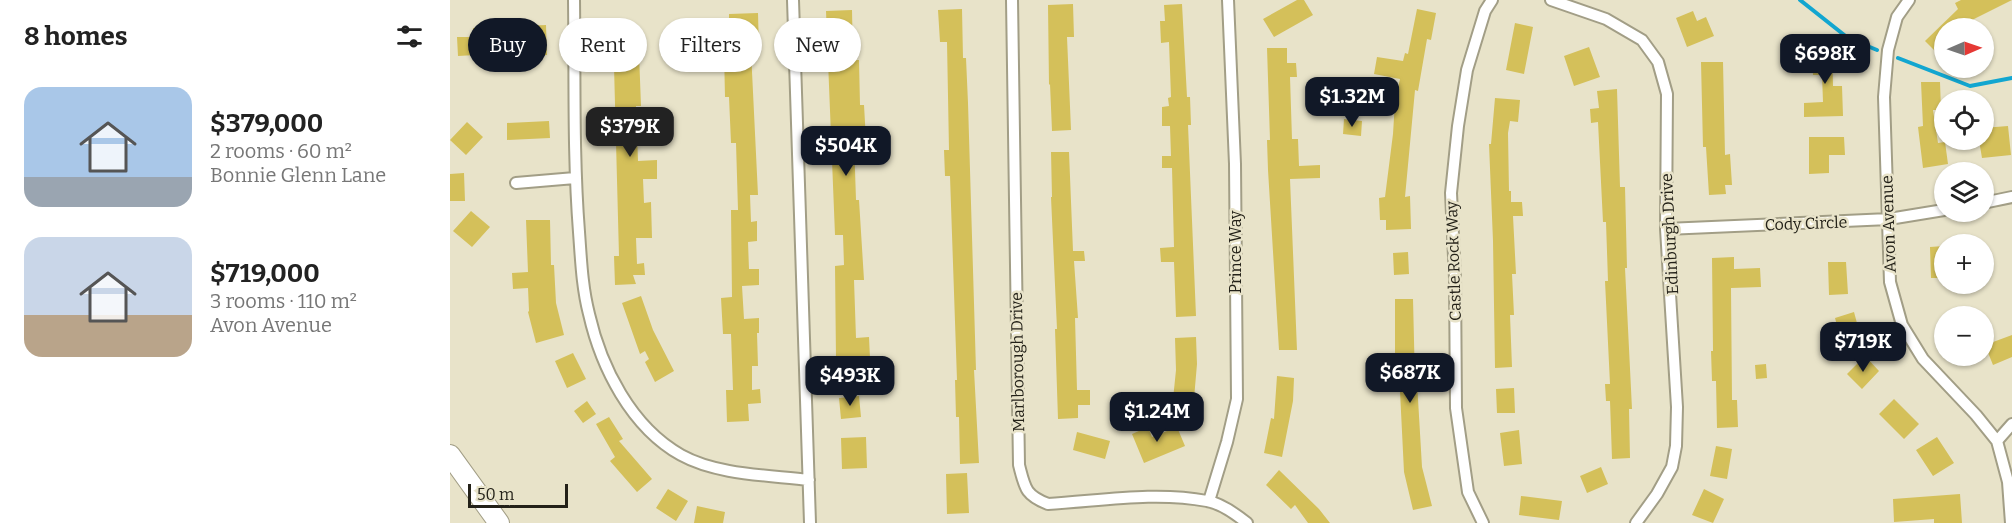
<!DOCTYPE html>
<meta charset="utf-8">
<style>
body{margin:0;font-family:Bitter,serif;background:#f6f6f6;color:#222;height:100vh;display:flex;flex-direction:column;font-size:22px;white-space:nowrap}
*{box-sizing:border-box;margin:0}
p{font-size:20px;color:#767676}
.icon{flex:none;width:33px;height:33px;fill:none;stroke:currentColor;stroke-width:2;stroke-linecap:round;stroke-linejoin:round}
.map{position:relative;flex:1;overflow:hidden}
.panel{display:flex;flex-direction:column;background:#fff;width:450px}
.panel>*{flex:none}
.guide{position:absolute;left:18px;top:18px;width:570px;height:54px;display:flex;gap:12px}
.needle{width:39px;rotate:88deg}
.controls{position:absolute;left:1484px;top:18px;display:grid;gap:12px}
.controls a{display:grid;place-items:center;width:60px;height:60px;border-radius:50%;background:#fff;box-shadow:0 2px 4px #0004;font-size:30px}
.scale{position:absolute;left:18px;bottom:15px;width:100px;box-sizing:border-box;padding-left:6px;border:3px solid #232118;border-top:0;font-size:16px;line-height:21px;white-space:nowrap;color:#232118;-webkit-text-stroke:4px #e8e3c9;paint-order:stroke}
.price{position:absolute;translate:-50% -51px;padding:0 14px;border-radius:12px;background:#111827;color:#fff;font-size:20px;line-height:39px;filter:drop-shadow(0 2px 3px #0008)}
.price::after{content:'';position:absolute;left:50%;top:36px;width:18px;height:14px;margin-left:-9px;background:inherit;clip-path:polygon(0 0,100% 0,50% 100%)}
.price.current{background:#222;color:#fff}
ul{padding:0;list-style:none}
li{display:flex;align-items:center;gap:18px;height:150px;padding:0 24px}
li span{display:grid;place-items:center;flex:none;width:168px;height:120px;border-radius:18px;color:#555}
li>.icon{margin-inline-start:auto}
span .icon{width:72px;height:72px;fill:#fffc;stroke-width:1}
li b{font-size:26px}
h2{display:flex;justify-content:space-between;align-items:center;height:72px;padding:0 24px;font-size:26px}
.chip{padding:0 21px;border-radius:27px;background:#fff;box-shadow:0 2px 4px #0004;font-size:21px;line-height:54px}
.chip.current{background:#111827;color:#fff}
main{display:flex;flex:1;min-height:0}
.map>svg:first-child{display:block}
</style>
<main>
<section class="panel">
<h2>8 homes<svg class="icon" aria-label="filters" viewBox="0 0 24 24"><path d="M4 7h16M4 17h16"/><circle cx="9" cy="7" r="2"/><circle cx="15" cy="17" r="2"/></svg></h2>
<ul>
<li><span style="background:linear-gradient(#a9c7e8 75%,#9aa5b1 0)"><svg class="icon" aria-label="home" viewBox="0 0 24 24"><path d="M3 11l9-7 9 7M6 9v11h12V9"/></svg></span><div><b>$379,000</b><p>2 rooms · 60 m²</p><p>Bonnie Glenn Lane</p></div></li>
<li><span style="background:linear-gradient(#c9d6e8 65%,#b9a48a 0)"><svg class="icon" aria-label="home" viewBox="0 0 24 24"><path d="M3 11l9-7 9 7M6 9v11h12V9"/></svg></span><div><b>$719,000</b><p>3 rooms · 110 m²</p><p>Avon Avenue</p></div></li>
</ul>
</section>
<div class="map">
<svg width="1562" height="523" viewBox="0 0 1562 523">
<rect width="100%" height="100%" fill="#e8e3c9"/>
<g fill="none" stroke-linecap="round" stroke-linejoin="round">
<!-- stream -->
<path stroke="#12a6d0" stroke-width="4" d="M 1350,0 L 1398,38 L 1427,50
M 1448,58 L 1520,86 L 1562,78"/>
</g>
<!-- building -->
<path fill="#d4c05a" d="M 847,0 L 854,0 L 863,15 L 824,37 L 813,19 Z
M 1511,0 L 1562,0 L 1506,28 L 1494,28 L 1494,60 L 1475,41 L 1508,9 L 1505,3 Z
M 623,4 L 624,37 L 617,37 L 621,130 L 602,131 L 600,84 L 599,85 L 598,5 Z
M 732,4 L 737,97 L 740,97 L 741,125 L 738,125 L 746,316 L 726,317 L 724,262 L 711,262 L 710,248 L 724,247 L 722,168 L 712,168 L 712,156 L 721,156 L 720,126 L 712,126 L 712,107 L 719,106 L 718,98 L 721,97 L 719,42 L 711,43 L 710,21 L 715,21 L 714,5 Z
M 512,9 L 513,58 L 516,58 L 518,103 L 526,370 L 524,370 L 529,463 L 510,464 L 509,417 L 506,417 L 505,380 L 507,380 L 500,176 L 495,176 L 494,150 L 499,150 L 497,42 L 490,42 L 488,10 Z
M 967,9 L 986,13 L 981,40 L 977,39 L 968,91 L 965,90 L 955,197 L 960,196 L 961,229 L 936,230 L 936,220 L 930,220 L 929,198 L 935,197 L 943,134 L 945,101 L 950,79 L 924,74 L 927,57 L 953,61 L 955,53 L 958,54 Z
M 402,10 L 403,60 L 409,60 L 410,105 L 414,105 L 416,140 L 404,140 L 406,200 L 409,200 L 414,280 L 404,280 L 406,338 L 419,337 L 420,358 L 386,359 L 385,266 L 394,265 L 393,235 L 385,235 L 376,11 Z
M 1243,11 L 1247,21 L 1256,17 L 1264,36 L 1237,47 L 1226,18 Z
M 308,13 L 309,51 L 301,51 L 308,195 L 300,195 L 301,222 L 307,221 L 307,241 L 298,242 L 299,269 L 309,269 L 309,285 L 292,286 L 294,319 L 309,318 L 309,333 L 307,333 L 308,366 L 302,366 L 302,390 L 310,389 L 311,403 L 298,404 L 299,421 L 277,422 L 276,390 L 283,390 L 281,334 L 273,334 L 271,298 L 282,297 L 281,210 L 288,210 L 286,143 L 281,143 L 279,97 L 275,97 L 274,52 L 266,53 L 265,26 L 279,26 L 279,14 Z
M 1065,23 L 1083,27 L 1074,74 L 1056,70 Z
M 96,25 L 97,55 L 78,56 L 77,47 L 43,48 L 43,54 L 8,56 L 7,37 L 23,37 L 23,28 Z
M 188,27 L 191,106 L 186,106 L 188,161 L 207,160 L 207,179 L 193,179 L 194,203 L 201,202 L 202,238 L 186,238 L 187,264 L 194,263 L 195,275 L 183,275 L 186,284 L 165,285 L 164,256 L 169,256 L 163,28 Z
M 1362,43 L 1382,43 L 1383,86 L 1392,86 L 1393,116 L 1354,117 L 1354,103 L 1373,102 L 1372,75 L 1363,75 Z
M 1139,47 L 1150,77 L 1124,86 L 1114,56 Z
M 817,48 L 837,48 L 837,63 L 846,63 L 847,77 L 840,77 L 842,139 L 848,139 L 849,166 L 870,165 L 870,178 L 840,179 L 847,350 L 829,350 L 818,170 L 817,140 L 820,140 Z
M 1251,62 L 1273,62 L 1275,155 L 1280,154 L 1282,185 L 1275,185 L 1276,194 L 1259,195 L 1256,147 L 1253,147 Z
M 1471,82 L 1490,82 L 1491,110 L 1483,110 L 1488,143 L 1495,142 L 1498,164 L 1473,168 L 1468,127 L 1473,126 Z
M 1167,89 L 1170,187 L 1175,187 L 1177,268 L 1175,268 L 1182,409 L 1179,409 L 1180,458 L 1162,459 L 1160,401 L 1156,401 L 1155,384 L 1160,384 L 1155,281 L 1158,281 L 1156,222 L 1153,222 L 1148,122 L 1141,123 L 1140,109 L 1149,108 L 1147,91 Z
M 1045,98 L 1070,100 L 1068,122 L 1060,121 L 1058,133 L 1059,191 L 1061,191 L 1061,202 L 1072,202 L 1073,216 L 1063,216 L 1066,274 L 1062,274 L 1064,315 L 1060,315 L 1062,367 L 1045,368 L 1043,241 L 1039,144 L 1041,144 Z
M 894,119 L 912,121 L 911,136 L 893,134 Z
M 99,121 L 100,138 L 57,140 L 57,123 Z
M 17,122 L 33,137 L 16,155 L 0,140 Z
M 1558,126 L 1561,155 L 1532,158 L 1529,140 L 1533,140 L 1533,128 Z
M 1359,137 L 1394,137 L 1395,155 L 1379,155 L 1379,173 L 1359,174 Z
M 601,152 L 619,152 L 623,251 L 634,251 L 635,261 L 624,261 L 628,318 L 625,318 L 627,390 L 640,390 L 640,405 L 628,405 L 628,418 L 608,419 L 605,329 L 607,329 L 601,197 L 602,197 Z
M 14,173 L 15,201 L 0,201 L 0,174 Z
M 21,211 L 40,227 L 22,247 L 3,231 Z
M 76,220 L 100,220 L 101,265 L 104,265 L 106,303 L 114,335 L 86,343 L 78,312 L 79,311 L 78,288 L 63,289 L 62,273 L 78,272 Z
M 1494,246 L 1494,278 L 1481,278 L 1480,247 Z
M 958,252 L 959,274 L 944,275 L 943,253 Z
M 1284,257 L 1284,269 L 1310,268 L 1311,287 L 1281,288 L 1282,400 L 1287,400 L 1288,427 L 1267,428 L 1266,381 L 1262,381 L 1261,351 L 1263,351 L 1262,258 Z
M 1378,262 L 1396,262 L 1398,294 L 1379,295 Z
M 191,296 L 203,330 L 224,371 L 205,382 L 195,362 L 199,359 L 195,351 L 190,354 L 172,303 Z
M 945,299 L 963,299 L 965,382 L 967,382 L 972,467 L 982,506 L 963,510 L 954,472 L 949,371 L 945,371 Z
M 1404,312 L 1414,349 L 1395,354 L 1385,318 Z
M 1562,335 L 1562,357 L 1543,365 L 1535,345 Z
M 746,337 L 747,364 L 743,410 L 722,409 L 726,370 L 725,338 Z
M 123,353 L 136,379 L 117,388 L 105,361 Z
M 1415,356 L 1429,371 L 1412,389 L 1397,374 Z
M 1316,364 L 1317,378 L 1306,379 L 1305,365 Z
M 827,376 L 844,378 L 843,401 L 832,457 L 814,453 L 821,418 L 824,419 Z
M 1064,388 L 1065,413 L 1047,413 L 1046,389 Z
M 409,396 L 411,417 L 391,419 L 389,398 Z
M 1444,399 L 1469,424 L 1454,439 L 1429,414 Z
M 137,401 L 146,414 L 133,423 L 124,411 Z
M 159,417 L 173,439 L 169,441 L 202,479 L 187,492 L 160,461 L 165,457 L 146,424 Z
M 698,427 L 702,437 L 727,427 L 735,446 L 694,463 L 682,434 Z
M 1069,430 L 1072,464 L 1054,466 L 1050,433 Z
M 627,432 L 660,441 L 655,459 L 623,450 Z
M 416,437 L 417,468 L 392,469 L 391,438 Z
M 1487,437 L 1504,463 L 1483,476 L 1466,450 Z
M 1266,446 L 1282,449 L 1277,479 L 1260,476 Z
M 1151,467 L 1158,484 L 1137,493 L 1130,476 Z
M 829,470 L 869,509 L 880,523 L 858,523 L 845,505 L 841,509 L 816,485 Z
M 517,473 L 519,513 L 497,514 L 496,474 Z
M 218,489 L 238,501 L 226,521 L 206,508 Z
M 1254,489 L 1274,499 L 1263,523 L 1242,515 Z
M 1510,494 L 1512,523 L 1484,523 L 1484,519 L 1444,522 L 1443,499 Z
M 1071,496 L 1112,501 L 1109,520 L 1069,515 Z
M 247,506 L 275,512 L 273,523 L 244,523 Z"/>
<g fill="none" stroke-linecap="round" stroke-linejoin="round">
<defs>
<path id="minor" d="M 124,0 C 125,77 123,155 129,232 C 131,259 132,287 139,314 C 151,367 181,427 231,455 C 267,475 318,475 359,480
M 343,0 L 360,523
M 562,0 L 569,465 C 575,488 575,495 598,504 C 650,501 705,491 757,501 C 770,503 787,515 797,523
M 1101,0 L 1156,19 L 1192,40 L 1208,62 L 1217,94 L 1216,229 L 1227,407 L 1226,446 L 1222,467 L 1207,494 L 1186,523
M 1459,0 L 1447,17 L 1438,50 L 1434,97 L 1440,282 L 1452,325 L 1473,359 L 1526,415 L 1547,441 L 1558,482 L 1561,523
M 66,183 L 125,178
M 1533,203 L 1562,197
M 1216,229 L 1439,219 L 1494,210
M 1547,441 L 1562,424
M 759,501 L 777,442 L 787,399 L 785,164 L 778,0
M 1033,523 L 1018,492 L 1006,408 L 1005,278 L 1001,193 L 1008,126 L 1017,70 L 1035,11 L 1042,0"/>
<path id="motorway" d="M 0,455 L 49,523"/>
</defs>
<!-- minor casing -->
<use href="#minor" stroke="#a29e86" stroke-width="14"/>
<!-- motorway casing -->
<use href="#motorway" stroke="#a29e86" stroke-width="22"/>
<!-- minor -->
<use href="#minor" stroke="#fff" stroke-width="10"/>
<!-- motorway -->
<use href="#motorway" stroke="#fff" stroke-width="20"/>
</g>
<g text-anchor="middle" stroke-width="5" stroke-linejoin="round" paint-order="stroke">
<!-- street labels -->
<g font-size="16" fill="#232118" stroke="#e8e3c9">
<text transform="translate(1356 223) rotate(-2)" y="6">Cody Circle</text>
<text transform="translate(1438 224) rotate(-92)" y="6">Avon Avenue</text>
<text transform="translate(1219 234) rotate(-93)" y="6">Edinburgh Drive</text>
<text transform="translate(785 252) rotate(-90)" y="6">Prince Way</text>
<text transform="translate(1003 261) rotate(-92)" y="6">Castle Rock Way</text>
<text transform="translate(567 362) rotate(-91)" y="6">Marlborough Drive</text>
</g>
</g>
</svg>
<div class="controls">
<a><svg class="needle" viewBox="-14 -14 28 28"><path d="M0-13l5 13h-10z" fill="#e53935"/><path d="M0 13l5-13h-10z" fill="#767676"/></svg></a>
<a><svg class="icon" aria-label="locate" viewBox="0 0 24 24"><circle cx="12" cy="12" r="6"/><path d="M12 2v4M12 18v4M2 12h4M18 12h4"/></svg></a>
<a><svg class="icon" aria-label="layers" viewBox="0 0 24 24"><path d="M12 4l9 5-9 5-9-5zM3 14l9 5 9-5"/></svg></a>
<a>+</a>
<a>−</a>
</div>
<div class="scale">50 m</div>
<b class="price" style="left:1375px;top:85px">$698K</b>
<b class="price" style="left:902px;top:128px">$1.32M</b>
<b class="price current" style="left:180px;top:158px">$379K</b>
<b class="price" style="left:396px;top:177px">$504K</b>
<b class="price" style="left:1413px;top:373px">$719K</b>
<b class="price" style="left:960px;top:404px">$687K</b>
<b class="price" style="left:400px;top:407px">$493K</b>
<b class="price" style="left:707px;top:443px">$1.24M</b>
<div class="guide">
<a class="chip current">Buy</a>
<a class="chip">Rent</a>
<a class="chip">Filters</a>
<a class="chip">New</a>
</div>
</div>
</main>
